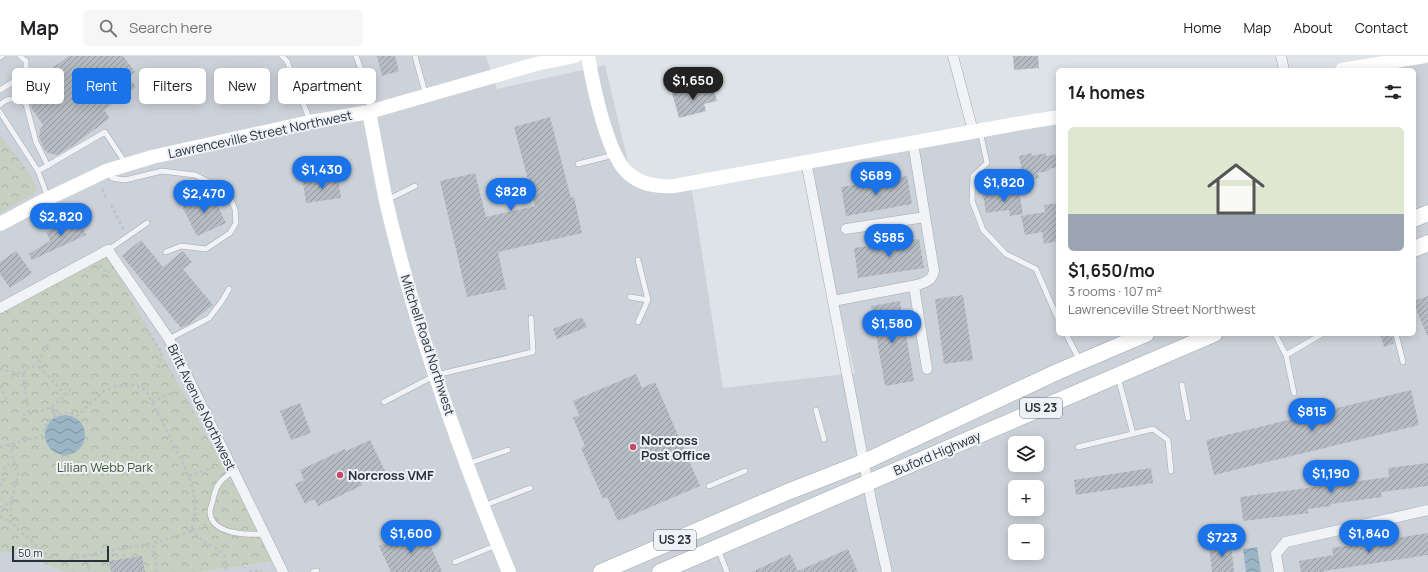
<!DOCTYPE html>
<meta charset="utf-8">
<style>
body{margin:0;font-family:Manrope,sans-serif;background:#f6f6f6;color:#202124;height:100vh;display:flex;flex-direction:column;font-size:15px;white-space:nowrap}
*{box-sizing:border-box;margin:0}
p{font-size:13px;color:#757577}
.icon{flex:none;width:22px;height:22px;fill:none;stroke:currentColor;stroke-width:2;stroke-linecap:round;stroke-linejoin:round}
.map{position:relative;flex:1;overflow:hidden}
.details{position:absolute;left:1056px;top:12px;width:360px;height:268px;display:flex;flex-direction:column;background:#fff;border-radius:6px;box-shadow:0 2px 10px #0003}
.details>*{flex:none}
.top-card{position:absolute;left:12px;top:12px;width:380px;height:36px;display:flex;gap:8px}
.fabs{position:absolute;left:1008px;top:380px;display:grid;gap:8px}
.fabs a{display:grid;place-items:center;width:36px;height:36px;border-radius:6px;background:#fff;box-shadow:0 2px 10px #0003;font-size:20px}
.scale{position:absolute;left:12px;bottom:10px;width:97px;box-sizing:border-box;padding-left:4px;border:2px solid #28323d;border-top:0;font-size:11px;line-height:14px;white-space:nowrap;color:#28323d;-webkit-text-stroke:3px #eef1f5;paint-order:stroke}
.price{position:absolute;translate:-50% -34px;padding:0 9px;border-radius:14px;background:#1a73e8;color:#fff;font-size:13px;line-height:26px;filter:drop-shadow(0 1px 2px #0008)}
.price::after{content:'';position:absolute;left:50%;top:24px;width:12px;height:9px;margin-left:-6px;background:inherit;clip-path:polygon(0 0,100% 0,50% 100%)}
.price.on{background:#222;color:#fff}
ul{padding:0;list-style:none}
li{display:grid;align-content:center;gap:8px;height:212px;padding:0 12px}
li span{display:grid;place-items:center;height:124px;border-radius:6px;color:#555}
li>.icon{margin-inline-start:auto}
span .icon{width:72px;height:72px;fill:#fffc;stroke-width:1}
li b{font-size:17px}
h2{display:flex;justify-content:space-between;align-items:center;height:48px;padding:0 12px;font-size:17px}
.chip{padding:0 14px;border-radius:6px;background:#fff;box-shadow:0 2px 10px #0003;font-size:14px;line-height:36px}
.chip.on{background:#1a73e8;color:#fff}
header{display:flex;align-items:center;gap:24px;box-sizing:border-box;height:56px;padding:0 20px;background:#fff;border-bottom:1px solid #e0e0e0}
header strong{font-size:19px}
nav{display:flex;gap:22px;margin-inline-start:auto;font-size:14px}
.search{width:280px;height:36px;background:#f6f6f6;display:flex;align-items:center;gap:10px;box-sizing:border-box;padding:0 14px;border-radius:6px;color:#757577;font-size:15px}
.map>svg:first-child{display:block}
</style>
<header>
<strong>Map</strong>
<div class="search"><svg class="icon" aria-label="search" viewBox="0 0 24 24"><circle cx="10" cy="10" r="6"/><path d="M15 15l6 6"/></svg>Search here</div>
<nav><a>Home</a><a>Map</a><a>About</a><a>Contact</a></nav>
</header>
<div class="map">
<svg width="1428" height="516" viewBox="0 0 1428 516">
<defs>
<pattern id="park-crowns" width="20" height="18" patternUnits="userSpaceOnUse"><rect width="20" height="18" fill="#c6d0c0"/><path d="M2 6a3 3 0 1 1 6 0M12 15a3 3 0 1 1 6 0" fill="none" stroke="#aab3a6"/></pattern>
<pattern id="water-waves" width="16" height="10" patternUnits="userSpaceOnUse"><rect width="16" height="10" fill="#9bb4c6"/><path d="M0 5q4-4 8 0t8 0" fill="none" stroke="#7e93a2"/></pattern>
<pattern id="building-hatch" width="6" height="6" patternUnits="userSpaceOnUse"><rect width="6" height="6" fill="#b6bcc3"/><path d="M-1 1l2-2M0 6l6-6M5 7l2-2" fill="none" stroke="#9499a0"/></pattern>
</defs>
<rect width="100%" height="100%" fill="#dee3e7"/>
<!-- built -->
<path fill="#ccd2d9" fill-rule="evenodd" d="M 0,0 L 486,0 L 497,33 L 605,9 L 633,127 L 690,121 L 723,332 L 855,317 L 804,108 L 1058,53 L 1058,278 L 1414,278 L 1414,14 L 1350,14 L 1428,0 L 1428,516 L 200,516 L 275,505 L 0,256 ZM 1015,387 L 1037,387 L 1037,409 L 1015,409 ZM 1015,431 L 1037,431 L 1037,453 L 1015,453 ZM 1015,475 L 1037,475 L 1037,497 L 1015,497 Z
M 0,496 L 21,497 L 64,516 L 0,516 Z"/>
<!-- park -->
<path fill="url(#park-crowns)" d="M 0,80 L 21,105 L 37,131 L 37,134 L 32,139 L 0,157 Z
M 107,198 L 275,505 L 200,516 L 64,516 L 21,497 L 0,496 L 0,256 Z"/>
<!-- water -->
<path fill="url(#water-waves)" d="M45 379a20 20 0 1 1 40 0a20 20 0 1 1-40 0Z
M 1257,491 L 1261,516 L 1246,516 L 1243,493 Z"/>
<!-- building -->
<path fill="url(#building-hatch)" d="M 69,0 L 123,0 L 135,16 L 128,21 L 136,31 L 104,54 L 110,62 L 71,91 L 57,99 L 48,97 L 44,93 L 39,81 L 40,74 L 43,69 L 32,53 L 29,45 L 22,41 L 19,36 Z
M 377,0 L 395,0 L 399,15 L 382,20 Z
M 1013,0 L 1038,0 L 1039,12 L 1014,14 Z
M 699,30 L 701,35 L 713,31 L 717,45 L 704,48 L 706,55 L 679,62 L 672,37 Z
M 550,61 L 571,142 L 574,141 L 582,177 L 498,196 L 506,233 L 467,241 L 440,125 L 475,117 L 486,161 L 535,150 L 514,71 Z
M 1032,97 L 1032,100 L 1046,97 L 1046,100 L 1058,98 L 1058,111 L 1049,113 L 1049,115 L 1038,117 L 1039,122 L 1024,125 L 1019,100 Z
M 907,120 L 912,148 L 846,160 L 841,131 Z
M 338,121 L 341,142 L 306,147 L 303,126 Z
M 1019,134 L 1023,158 L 1010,160 L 1009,154 L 986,157 L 983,139 Z
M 211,136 L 226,167 L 197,180 L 182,150 Z
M 1058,147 L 1058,185 L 1044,188 L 1042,176 L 1025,179 L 1021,160 L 1045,156 L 1044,149 Z
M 78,161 L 86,179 L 32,204 L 29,198 L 50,185 L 46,176 Z
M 919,183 L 924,212 L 858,222 L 854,192 Z
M 141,184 L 163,211 L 183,195 L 192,206 L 183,213 L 213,249 L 189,268 L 181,272 L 122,200 Z
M 16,195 L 32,217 L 10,232 L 0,218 L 0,206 Z
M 963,239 L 973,304 L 944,308 L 935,243 Z
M 1428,240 L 1428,281 L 1414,249 L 1414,245 Z
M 900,245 L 914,325 L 885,330 L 871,250 Z
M 582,261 L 587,271 L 557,283 L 553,273 Z
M 1380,278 L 1392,278 L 1394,287 L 1384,291 Z
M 636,318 L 642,332 L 655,326 L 700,430 L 618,465 L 607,441 L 603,443 L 581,392 L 585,390 L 573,362 L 579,359 L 573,345 Z
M 1411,334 L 1419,369 L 1214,419 L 1206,384 Z
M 300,347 L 311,377 L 291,384 L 280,355 Z
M 370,384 L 385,415 L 361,427 L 363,429 L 318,450 L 314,443 L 305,448 L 295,428 L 304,424 L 300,414 L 345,393 L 346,395 Z
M 1428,407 L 1428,430 L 1381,436 L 1382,441 L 1331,448 L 1331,450 L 1308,453 L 1308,457 L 1243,465 L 1240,441 L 1389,421 L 1388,412 Z
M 1151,412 L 1153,427 L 1076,439 L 1074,424 Z
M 422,471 L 442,516 L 391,516 L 379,490 Z
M 1428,477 L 1428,499 L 1324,515 L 1324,516 L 1301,516 L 1299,505 L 1333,499 L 1332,492 Z
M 1231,487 L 1234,516 L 1212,516 L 1209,489 Z
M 848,493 L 858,516 L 752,516 L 790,498 L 798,515 Z
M 142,500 L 145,516 L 111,516 L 109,505 Z"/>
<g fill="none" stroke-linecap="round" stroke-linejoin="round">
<defs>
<path id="lane" d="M 282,0 L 287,5 L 310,65
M 356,0 L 366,27 L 369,55
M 415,0 L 426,40
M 0,1 L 2,0
M 0,34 L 21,21 L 26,14 L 26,5 L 20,0
M 0,49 C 7,41 18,41 26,48 L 36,86 L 48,110
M 0,56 L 38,115 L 48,142
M 980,75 L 987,107 L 973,120 L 972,145 L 983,174 L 1006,198 L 1036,213 L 1058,263
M 578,108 L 614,99
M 38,115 L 105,76 L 126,108
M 107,116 L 112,122 L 125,124 L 162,115 L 195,119 L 213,128 L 229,140 L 235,153 L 236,167 L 230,177 L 206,193 L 181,190 L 166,196
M 387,144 L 415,130
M 108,194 L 147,167
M 638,204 L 648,244 L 638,266
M 630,241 L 648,244
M 1066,278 L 1079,303
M 1275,278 L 1286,299 L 1294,337
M 1396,278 L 1403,306
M 169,283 L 209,262 L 222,245 L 229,233
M 1286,299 L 1322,278
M 1118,321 L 1133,378
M 1182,329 L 1188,362
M 384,346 L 436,319 L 533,296 L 531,262
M 816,354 L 824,383
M 1078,391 L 1153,373 L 1168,384 L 1171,415
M 467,408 L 508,394
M 233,415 C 221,424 216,428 213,444 C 212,448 210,452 210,456 C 211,479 249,479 265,478
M 709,430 L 745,415
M 483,450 L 530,432
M 718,493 L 727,516
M 455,506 L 497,489
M 313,516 L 317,515"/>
<path id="street" d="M 953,0 L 973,75
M 1281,0 L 1284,14
M 806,105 L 872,449 L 887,516
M 846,173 L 925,161
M 914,230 L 927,313
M 833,245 L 917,229 C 926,226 932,225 934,215 L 913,87
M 0,252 L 108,194 L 169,283 L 283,516
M 1279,516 L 1276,498 L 1286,486 L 1428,454"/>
<path id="primary" d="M 1414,163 L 1428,157
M 1414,193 L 1428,187
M 601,516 L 785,437 L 864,406 L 1057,316 L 1146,278
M 660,516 L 1214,278"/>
</defs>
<!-- lane casing -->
<use href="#lane" stroke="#a4aab1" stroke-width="6"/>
<!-- street casing -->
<use href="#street" stroke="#a4aab1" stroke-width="11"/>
<!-- primary casing -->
<use href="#primary" stroke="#9ea8b2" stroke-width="17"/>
<!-- path -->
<path stroke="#bdc1c6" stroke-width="2.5" stroke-dasharray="3 3" stroke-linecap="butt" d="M 102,133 L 107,143
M 111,149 L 124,174
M 100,209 L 104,214 L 110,217
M 149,277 L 162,297 L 158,312
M 39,311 L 66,339
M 0,313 L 23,318 L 29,310 L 39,311 L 40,302 L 51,283
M 23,318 L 29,358
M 0,330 L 6,343 L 0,347
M 152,346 L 173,336
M 51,351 L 55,359
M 23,359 C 44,355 57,351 70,333
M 9,388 L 18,419 L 11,446 L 10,466 L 54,505 L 66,505 L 85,499 L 153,487
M 0,391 L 42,380 C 48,361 57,352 77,360 L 104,335 L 116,330 L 135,329 L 146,334 C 154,351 163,367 171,384 C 186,413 204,444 190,476 L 153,487 L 157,516
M 189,420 L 215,411
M 0,430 L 4,423 L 3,414 L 6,409 L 14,407
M 0,452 L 11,446
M 0,460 L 10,466
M 191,473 L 204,486 L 219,494 L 224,500 L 226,516
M 192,473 L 198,473 L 206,469
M 122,492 L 125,503
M 85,499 L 89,516
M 249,516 L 262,514"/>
<!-- lane -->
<use href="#lane" stroke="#f1f3f6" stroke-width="5"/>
<!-- street -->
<use href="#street" stroke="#f1f3f6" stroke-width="10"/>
<!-- secondary -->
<path stroke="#fff" stroke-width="14" d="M 588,0 C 593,29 607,99 628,117 C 641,129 657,131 674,130 L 1010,69 L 1058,61
M 1342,14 L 1425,0
M 369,56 C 375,86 380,116 386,145 C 415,270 460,398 509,516
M 0,168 L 43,145 L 106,115 L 152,101 L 310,66 L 369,56 L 536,8 L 575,0"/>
<!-- primary -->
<use href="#primary" stroke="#fff" stroke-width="16"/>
</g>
<!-- markers -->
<g fill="#c74969" stroke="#eef1f5" stroke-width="1.5">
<circle cx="633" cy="391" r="4"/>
<circle cx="340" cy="419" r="4"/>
</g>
<g text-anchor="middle" stroke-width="4" stroke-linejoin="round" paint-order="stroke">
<!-- shield labels -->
<g fill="#eef1f5" stroke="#636b74" stroke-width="1">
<rect x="1020" y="342" width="42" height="20" rx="3"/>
<rect x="654" y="474" width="42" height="20" rx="3"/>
</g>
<g font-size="12" font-weight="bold" fill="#28323d">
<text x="1041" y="356">US 23</text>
<text x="675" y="488">US 23</text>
</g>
<!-- street labels -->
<g font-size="13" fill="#28323d" stroke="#eef1f5">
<text transform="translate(260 78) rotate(-12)" y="5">Lawrenceville Street Northwest</text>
<text transform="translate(428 289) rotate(72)" y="5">Mitchell Road Northwest</text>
<text transform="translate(202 351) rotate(64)" y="5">Britt Avenue Northwest</text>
<text transform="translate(937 397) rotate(-23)" y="5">Buford Highway</text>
</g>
<!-- poi labels -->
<g font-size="13" font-weight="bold" fill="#28323d" stroke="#eef1f5" text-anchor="start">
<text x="641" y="389">Norcross<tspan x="641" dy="15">Post Office</tspan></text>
<text x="348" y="424">Norcross VMF</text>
</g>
<!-- park labels -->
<g font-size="13" fill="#405836" stroke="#eef1f5">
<text x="105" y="416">Lilian Webb Park</text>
</g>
</g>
</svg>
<div class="fabs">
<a><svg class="icon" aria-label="layers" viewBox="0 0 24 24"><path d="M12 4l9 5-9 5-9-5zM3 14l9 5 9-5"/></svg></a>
<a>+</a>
<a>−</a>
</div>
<div class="scale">50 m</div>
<b class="price on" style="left:693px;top:45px">$1,650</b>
<b class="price" style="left:322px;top:134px">$1,430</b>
<b class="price" style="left:876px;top:140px">$689</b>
<b class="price" style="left:1004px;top:147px">$1,820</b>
<b class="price" style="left:511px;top:156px">$828</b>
<b class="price" style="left:204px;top:158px">$2,470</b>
<b class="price" style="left:61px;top:181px">$2,820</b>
<b class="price" style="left:889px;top:202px">$585</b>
<b class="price" style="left:892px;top:288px">$1,580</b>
<b class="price" style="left:1312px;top:376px">$815</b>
<b class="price" style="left:1331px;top:438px">$1,190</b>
<b class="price" style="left:411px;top:498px">$1,600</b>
<b class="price" style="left:1369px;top:498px">$1,840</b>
<b class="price" style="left:1222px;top:502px">$723</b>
<div class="top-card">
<a class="chip">Buy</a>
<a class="chip on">Rent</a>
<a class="chip">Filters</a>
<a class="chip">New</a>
<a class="chip">Apartment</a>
</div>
<section class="details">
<h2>14 homes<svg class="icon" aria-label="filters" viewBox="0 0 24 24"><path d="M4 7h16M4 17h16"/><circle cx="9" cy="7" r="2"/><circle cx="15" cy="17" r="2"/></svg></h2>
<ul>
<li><span style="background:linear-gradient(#dfe7d0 70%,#9aa5b1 0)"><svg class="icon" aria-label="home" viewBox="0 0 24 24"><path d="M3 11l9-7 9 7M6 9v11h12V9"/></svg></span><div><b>$1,650/mo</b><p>3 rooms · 107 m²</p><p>Lawrenceville Street Northwest</p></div></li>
</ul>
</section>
</div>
